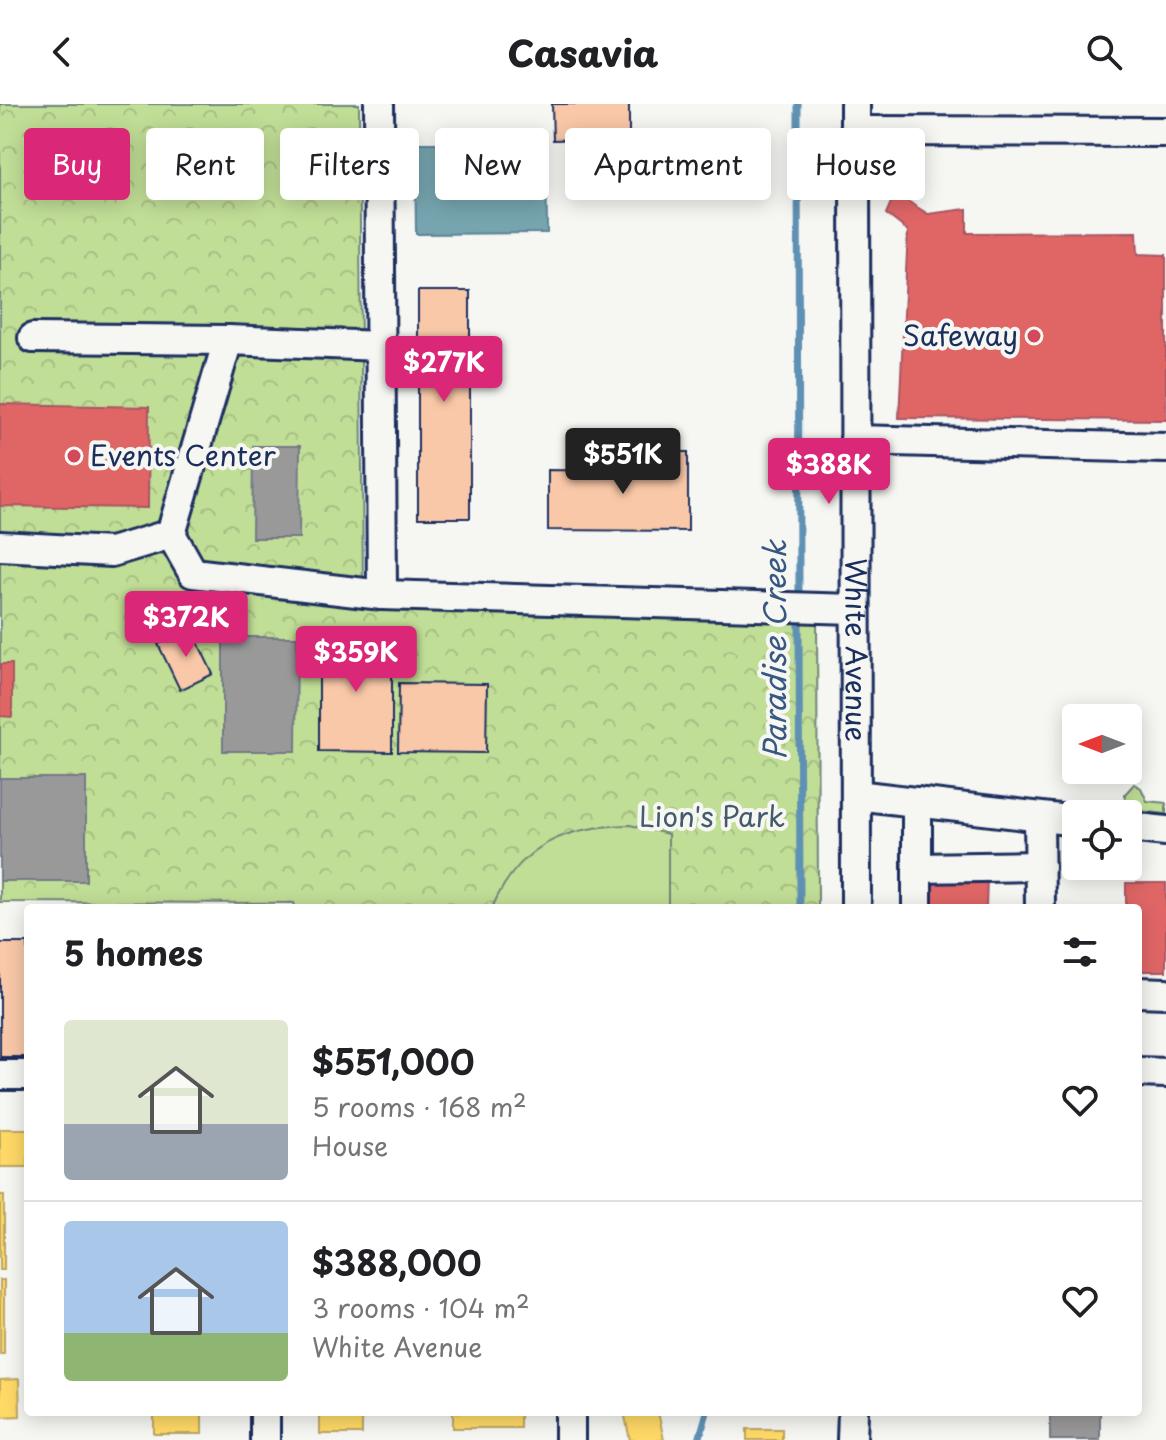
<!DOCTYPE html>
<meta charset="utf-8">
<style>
body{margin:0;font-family:"Playpen Sans",sans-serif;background:#f6f6f6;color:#202124;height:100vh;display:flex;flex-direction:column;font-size:30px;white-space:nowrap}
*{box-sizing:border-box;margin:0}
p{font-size:26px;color:#757577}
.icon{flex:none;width:44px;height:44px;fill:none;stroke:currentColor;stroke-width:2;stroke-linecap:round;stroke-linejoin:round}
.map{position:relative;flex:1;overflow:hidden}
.sheet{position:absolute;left:24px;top:800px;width:1118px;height:512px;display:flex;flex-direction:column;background:#fff;border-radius:8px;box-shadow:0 4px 20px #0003}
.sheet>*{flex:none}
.top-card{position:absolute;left:24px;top:24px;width:1118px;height:72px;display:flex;gap:16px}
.needle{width:52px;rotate:270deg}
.controls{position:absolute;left:1062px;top:600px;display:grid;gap:16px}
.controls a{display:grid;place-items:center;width:80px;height:80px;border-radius:8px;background:#fff;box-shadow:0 4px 20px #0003;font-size:40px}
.price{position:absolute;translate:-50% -68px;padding:0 18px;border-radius:8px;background:#db2777;color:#fff;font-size:26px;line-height:52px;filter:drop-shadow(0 2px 4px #0008)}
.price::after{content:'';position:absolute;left:50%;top:48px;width:24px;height:18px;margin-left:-12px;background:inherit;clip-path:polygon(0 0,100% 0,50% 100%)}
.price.selected{background:#222;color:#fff}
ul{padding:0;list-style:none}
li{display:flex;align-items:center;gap:24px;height:200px;padding:0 40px}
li+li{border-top:2px solid #e0e0e0}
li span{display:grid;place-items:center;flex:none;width:224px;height:160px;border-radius:8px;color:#555}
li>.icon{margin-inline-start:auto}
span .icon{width:96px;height:96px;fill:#fffc;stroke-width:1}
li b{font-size:34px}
h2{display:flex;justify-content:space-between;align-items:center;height:96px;padding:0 40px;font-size:34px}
.chip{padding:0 28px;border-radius:8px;background:#fff;box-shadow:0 4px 20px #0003;font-size:28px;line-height:72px}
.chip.selected{background:#db2777;color:#fff}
header{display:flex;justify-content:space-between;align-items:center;height:104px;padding:0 40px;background:#fff;font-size:36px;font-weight:800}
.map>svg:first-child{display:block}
</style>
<header><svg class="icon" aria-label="back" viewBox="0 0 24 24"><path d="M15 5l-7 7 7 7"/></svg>Casavia<svg class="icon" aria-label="search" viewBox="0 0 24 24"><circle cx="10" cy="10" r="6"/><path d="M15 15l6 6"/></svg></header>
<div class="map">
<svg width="1166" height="1336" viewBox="0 0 1166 1336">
<defs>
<pattern id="grass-tufts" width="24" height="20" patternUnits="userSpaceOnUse" patternTransform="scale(2)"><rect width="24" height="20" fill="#c1de96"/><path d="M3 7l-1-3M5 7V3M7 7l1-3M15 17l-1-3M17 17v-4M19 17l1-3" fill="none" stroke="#a5bf84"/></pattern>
<pattern id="park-crowns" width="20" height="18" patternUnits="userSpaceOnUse" patternTransform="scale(2)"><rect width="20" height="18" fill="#c1de96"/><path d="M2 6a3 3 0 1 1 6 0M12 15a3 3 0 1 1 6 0" fill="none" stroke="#a5bf84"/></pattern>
</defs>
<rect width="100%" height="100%" fill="#f6f6f2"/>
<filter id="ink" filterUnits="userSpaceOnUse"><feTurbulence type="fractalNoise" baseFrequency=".0125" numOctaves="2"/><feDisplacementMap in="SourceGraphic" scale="16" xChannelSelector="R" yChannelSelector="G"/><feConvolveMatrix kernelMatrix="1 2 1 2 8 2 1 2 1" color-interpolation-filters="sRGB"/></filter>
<g filter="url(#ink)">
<!-- grass -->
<path fill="url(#grass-tufts)" stroke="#6e867a" stroke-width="2" d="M 1134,680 L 1141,684 L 1147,697 L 1166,699 L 1166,710 L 1131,706 L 1125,699 L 1125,690 Z"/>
<!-- park -->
<path fill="url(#park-crowns)" stroke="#6e867a" stroke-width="2" d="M 0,0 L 359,0 L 363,488 L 817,504 L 818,804 L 295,804 L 294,799 L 0,798 Z"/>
<!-- garden -->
<path fill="#c1de96" stroke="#6e867a" stroke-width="2" d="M 630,721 L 668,730 L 668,804 L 492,804 C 519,741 565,722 630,721 Z"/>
<!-- homes -->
<path fill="#ffd966" stroke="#bba664" stroke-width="2" d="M 0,1025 L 28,1025 L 28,1063 L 0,1063 Z
M 0,1091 L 4,1091 L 4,1166 L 0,1166 Z
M 0,1176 L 4,1176 L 4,1250 L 0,1250 Z
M 19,1275 L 20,1312 L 0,1313 L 0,1276 Z
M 154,1308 L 202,1308 L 202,1330 L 154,1330 Z
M 320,1308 L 362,1308 L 362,1330 L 320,1330 Z
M 453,1308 L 520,1308 L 520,1324 L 453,1324 Z
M 624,1308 L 658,1308 L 664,1336 L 630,1336 Z
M 747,1325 L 782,1325 L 782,1336 L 747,1336 Z"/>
<!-- shops -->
<path fill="#e06666" stroke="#a55664" stroke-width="2" d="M 895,89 L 928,110 L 967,105 L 967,129 L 1137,128 L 1138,150 L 1166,151 L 1166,316 L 899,314 L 908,127 L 886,110 Z
M 0,300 L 149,303 L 148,404 L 0,402 Z
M 0,560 L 12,560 L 12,613 L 0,612 Z
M 933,774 L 987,774 L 986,804 L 932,804 Z
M 1126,779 L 1166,779 L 1166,867 L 1138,867 L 1138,804 L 1126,804 Z"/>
<!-- public -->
<path fill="#76a5af" stroke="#5b8297" stroke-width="2" d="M 415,39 L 546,39 L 547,129 L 416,130 Z"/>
<!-- industry -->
<path fill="#999" stroke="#737987" stroke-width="2" d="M 253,342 L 300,342 L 299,434 L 252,434 Z
M 223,533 L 297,533 L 296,647 L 223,647 Z
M 0,674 L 86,674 L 86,777 L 0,777 Z
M 1050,1308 L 1100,1308 L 1100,1336 L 1050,1336 Z"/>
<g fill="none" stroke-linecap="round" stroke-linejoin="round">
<!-- stream -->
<path stroke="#5f91b4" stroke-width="7" d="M 798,0 L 799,498
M 799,510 L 800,804
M 699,1336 L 707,1308"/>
</g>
<!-- building -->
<path fill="#f9c8a8" stroke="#1b2f5e" stroke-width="2" d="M 552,0 L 629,0 L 629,34 L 553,36 Z
M 418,187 L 470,187 L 470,414 L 418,414 Z
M 625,348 L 688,348 L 688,427 L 548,426 L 548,366 L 625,367 Z
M 191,524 L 213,570 L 180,586 L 158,540 Z
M 319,533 L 392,534 L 392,648 L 319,647 Z
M 399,579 L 487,580 L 486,649 L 398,648 Z
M 0,839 L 28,839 L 28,953 L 0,953 Z"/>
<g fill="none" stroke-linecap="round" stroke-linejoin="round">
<defs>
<g id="minor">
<path d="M 379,0 L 382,491"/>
<path id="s1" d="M 855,0 L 856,804"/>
<path d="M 855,27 L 1166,28"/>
<path d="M 33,234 L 228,236"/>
<path d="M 855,336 L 1166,344"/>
<path d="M 171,430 L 228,236 L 381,242"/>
<path d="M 0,442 L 111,448 L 171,430 L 193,469 L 382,491 L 855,505"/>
<path d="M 856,691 L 1076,717"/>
<path d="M 1039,713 L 1040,804"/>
<path d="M 1128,723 L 1166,727"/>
<path d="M 917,764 L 1040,762"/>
<path d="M 917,804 L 917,698"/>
<path d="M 1138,888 L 1166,889"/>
<path d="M 1138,968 L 1166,969"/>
<path d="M 0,971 L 28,971"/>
<path d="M 265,1308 L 265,1336"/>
<path d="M 570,1308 L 570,1336"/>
<path d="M 852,1336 L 853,1308"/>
</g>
</defs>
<!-- minor casing -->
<use href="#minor" stroke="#1b2f5e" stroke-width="34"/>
<!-- minor -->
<use href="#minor" stroke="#f6f6f2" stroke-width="28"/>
</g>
</g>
<!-- markers -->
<g fill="#d1495b" stroke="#f6f6f2" stroke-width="3">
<circle cx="1034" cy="232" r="8"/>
<circle cx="74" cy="352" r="8"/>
</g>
<g text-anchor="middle" stroke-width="8" stroke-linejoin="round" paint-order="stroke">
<!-- poi labels -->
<g font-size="28" fill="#1b2f5e" stroke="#f6f6f2" text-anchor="end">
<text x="1018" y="242">Safeway</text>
<text x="90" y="362" text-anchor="start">Events Center</text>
</g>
<!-- street labels -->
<g font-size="28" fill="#1b2f5e" stroke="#f6f6f2">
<text dy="10" stroke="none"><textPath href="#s1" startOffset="546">White Avenue</textPath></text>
</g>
<!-- park labels -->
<g font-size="28" fill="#445b6c" stroke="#f6f6f2">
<text x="712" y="723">Lion's Park</text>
</g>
<!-- water labels -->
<g font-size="30" font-style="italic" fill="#375882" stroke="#f6f6f2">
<text transform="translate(776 546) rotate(-90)" y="10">Paradise Creek</text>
</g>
</g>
</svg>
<div class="controls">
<a><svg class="needle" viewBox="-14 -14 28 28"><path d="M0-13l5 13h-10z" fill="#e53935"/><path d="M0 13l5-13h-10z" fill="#757577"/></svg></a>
<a><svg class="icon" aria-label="locate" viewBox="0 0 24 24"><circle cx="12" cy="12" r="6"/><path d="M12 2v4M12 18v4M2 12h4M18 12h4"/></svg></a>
</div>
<b class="price" style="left:444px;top:300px">$277K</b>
<b class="price selected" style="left:623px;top:392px">$551K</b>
<b class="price" style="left:829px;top:402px">$388K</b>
<b class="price" style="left:186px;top:555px">$372K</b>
<b class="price" style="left:356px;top:590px">$359K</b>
<div class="top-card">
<a class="chip selected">Buy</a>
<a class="chip">Rent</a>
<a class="chip">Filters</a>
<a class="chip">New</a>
<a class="chip">Apartment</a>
<a class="chip">House</a>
</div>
<section class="sheet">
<h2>5 homes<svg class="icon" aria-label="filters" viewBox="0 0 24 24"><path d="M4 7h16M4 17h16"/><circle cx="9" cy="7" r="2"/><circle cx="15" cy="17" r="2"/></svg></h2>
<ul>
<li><span style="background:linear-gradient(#dfe7d0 65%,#9aa5b1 0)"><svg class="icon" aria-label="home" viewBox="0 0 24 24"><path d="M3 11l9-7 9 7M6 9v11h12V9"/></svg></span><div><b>$551,000</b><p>5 rooms · 168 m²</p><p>House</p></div><svg class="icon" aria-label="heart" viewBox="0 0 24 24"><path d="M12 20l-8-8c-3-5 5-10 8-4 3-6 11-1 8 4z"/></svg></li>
<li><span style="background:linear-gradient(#a9c7e8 70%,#8fb573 0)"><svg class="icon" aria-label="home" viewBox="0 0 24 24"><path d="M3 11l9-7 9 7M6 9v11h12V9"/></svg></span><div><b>$388,000</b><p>3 rooms · 104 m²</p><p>White Avenue</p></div><svg class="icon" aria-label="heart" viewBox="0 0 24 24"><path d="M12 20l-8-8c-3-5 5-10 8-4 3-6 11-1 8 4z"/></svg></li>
</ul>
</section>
</div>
